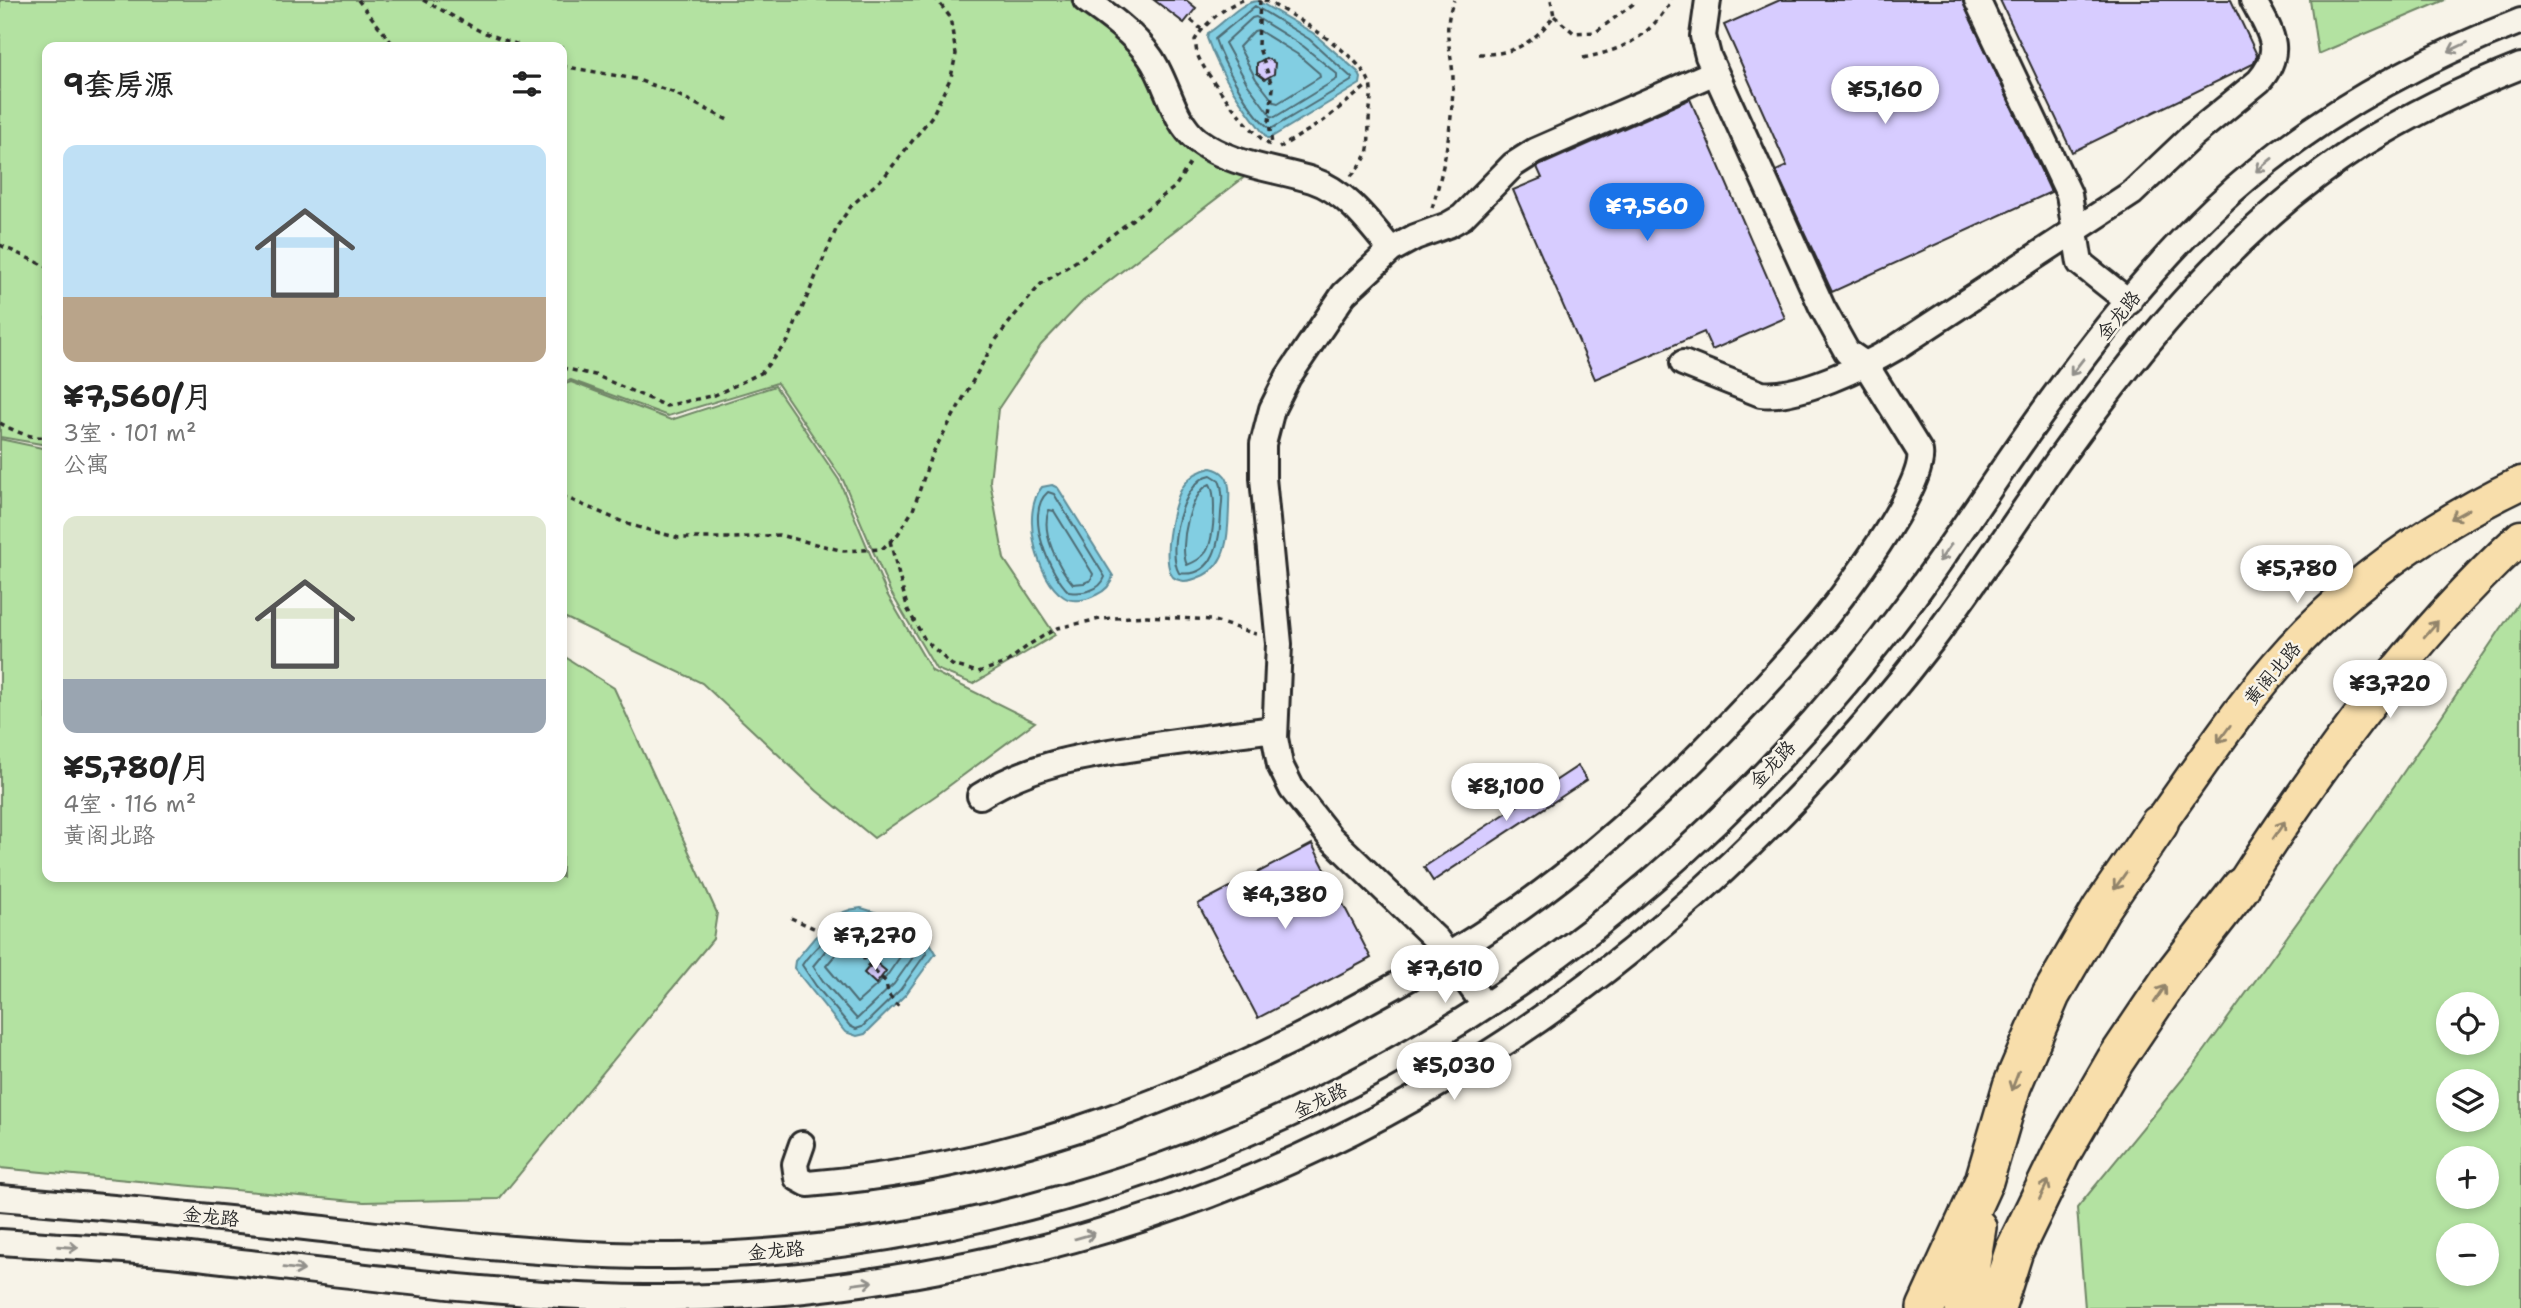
<!DOCTYPE html>
<html lang="zh">
<meta charset="utf-8">
<style>
body{margin:0;font-family:"Shantell Sans","LXGW WenKai TC",sans-serif;background:#f2f2f2;color:#222;height:100vh;display:flex;flex-direction:column;font-size:26px;white-space:nowrap}
*{box-sizing:border-box;margin:0}
p{font-size:23px;color:#767676}
.icon{flex:none;width:38px;height:38px;fill:none;stroke:currentColor;stroke-width:2;stroke-linecap:round;stroke-linejoin:round}
.map{position:relative;flex:1;overflow:hidden}
.panel{position:absolute;left:42px;top:42px;width:525px;height:840px;display:flex;flex-direction:column;background:#fff;border-radius:14px;box-shadow:0 4px 10px #0003}
.panel>*{flex:none}
.controls{position:absolute;left:2436px;top:992px;display:grid;gap:14px}
.controls a{display:grid;place-items:center;width:63px;height:63px;border-radius:50%;background:#fff;box-shadow:0 4px 10px #0003;font-size:35px}
.price{position:absolute;translate:-50% -60px;padding:0 16px;border-radius:24px;background:#fff;color:#222;font-size:23px;line-height:46px;filter:drop-shadow(0 2px 4px #0008)}
.price::after{content:'';position:absolute;left:50%;top:42px;width:21px;height:16px;margin-left:-10px;background:inherit;clip-path:polygon(0 0,100% 0,50% 100%)}
.price.active{background:#1a73e8;color:#fff}
ul{padding:0;list-style:none}
li{display:grid;align-content:center;gap:14px;height:371px;padding:0 21px}
li span{display:grid;place-items:center;height:217px;border-radius:14px;color:#555}
li>.icon{margin-inline-start:auto}
span .icon{width:126px;height:126px;fill:#fffc;stroke-width:1}
li b{font-size:30px}
h2{display:flex;justify-content:space-between;align-items:center;height:84px;padding:0 21px;font-size:30px}
.map>svg:first-child{display:block}
</style>
<div class="map">
<svg width="2521" height="1308" viewBox="0 0 2521 1308">
<rect width="100%" height="100%" fill="#f7f3e8"/>
<filter id="ink" filterUnits="userSpaceOnUse"><feTurbulence type="fractalNoise" baseFrequency=".0143" numOctaves="2"/><feDisplacementMap in="SourceGraphic" scale="14" xChannelSelector="R" yChannelSelector="G"/><feConvolveMatrix kernelMatrix="1 2 1 2 8 2 1 2 1" color-interpolation-filters="sRGB"/></filter>
<g filter="url(#ink)">
<!-- green -->
<path fill="#b3e2a1" stroke="#6f8666" stroke-width="2" fill-rule="evenodd" d="M 0,0 L 1070,0 L 1104,21 L 1146,62 L 1182,138 L 1247,175 L 1083,301 L 1041,345 L 998,409 L 990,481 L 1004,559 L 1055,635 L 973,684 L 936,669 L 890,591 L 843,480 L 777,383 L 668,416 L 571,380 L 562,382 L 562,47 L 47,47 L 47,445 L 0,437 Z
M 2310,0 L 2445,0 L 2318,54 Z
M 571,382 L 671,420 L 775,386 L 839,480 L 887,594 L 932,671 L 1035,722 L 938,794 L 874,838 L 817,791 L 702,683 L 566,618 L 562,622 L 562,385 Z
M 0,439 L 47,449 L 47,877 L 562,877 L 562,655 L 614,688 L 717,913 L 713,939 L 499,1199 L 364,1202 L 0,1168 Z
M 2521,599 L 2521,1308 L 2085,1308 L 2077,1208 L 2195,1064 L 2369,823 ZM 2487,1004 L 2487,1043 L 2448,1043 L 2448,1004 ZM 2448,1082 L 2487,1082 L 2487,1120 L 2448,1120 ZM 2487,1158 L 2487,1197 L 2448,1197 L 2448,1158 ZM 2448,1236 L 2487,1236 L 2487,1274 L 2448,1274 Z"/>
<!-- water -->
<path fill="#82cee2" stroke="#5f8d99" stroke-width="2" d="M 1258,1 L 1313,33 L 1358,72 L 1361,78 L 1360,84 L 1270,138 L 1267,138 C 1243,106 1220,76 1207,38 L 1208,33 C 1224,24 1239,2 1258,1 Z
M 1211,468 C 1216,469 1221,471 1225,476 C 1231,484 1229,497 1229,507 C 1228,531 1229,562 1204,575 C 1197,578 1192,581 1184,581 C 1178,580 1173,579 1171,574 C 1162,555 1173,501 1184,485 C 1191,475 1200,470 1211,468 Z
M 1052,485 L 1058,488 L 1113,576 C 1111,586 1105,591 1096,595 C 1087,600 1073,603 1064,597 C 1037,580 1020,512 1042,487 Z
M 861,908 C 890,917 922,924 936,953 L 906,994 L 865,1034 L 857,1036 L 845,1032 L 794,968 L 795,961 L 815,937 C 822,933 822,929 827,923 C 836,914 849,909 861,908 Z"/>
<g fill="none" stroke-linecap="round" stroke-linejoin="round">
<!-- shore -->
<path stroke="#4e6c74" stroke-width="2" d="M 1255,6 L 1309,39 L 1352,78 L 1351,81 L 1271,129 C 1251,116 1223,63 1215,39 Z
M 1256,17 L 1303,46 L 1337,74 L 1337,79 L 1275,117 L 1271,116 L 1248,85 L 1225,43 L 1252,18 Z
M 1258,30 L 1297,54 L 1319,73 L 1320,77 L 1278,103 L 1274,102 L 1256,79 L 1239,47 L 1254,31 Z
M 1211,475 L 1219,480 C 1224,491 1222,502 1221,513 C 1220,539 1215,579 1179,573 C 1166,551 1182,480 1211,475 Z
M 1210,484 C 1217,496 1214,540 1206,552 C 1201,559 1195,562 1187,565 C 1178,547 1190,492 1210,484 Z
M 1048,492 L 1054,494 L 1105,577 C 1100,591 1082,594 1069,592 C 1050,574 1023,513 1048,492 Z
M 1049,510 L 1054,511 L 1093,574 L 1091,580 L 1084,583 L 1073,584 C 1058,567 1040,532 1049,510 Z
M 860,915 C 885,922 913,929 927,952 L 900,990 L 862,1027 L 856,1029 L 850,1026 L 816,986 L 802,965 C 808,955 816,948 825,940 C 837,928 839,916 860,915 Z
M 854,924 C 874,924 905,935 916,953 L 894,984 L 857,1019 L 823,981 L 813,966 L 840,933 Z
M 857,935 C 872,938 892,942 902,954 L 886,977 L 857,1003 L 826,966 L 847,941 Z"/>
</g>
<!-- building -->
<path fill="#d7ccff" stroke="#2b2b2b" stroke-width="2" d="M 1154,0 L 1186,0 L 1196,8 L 1184,23 Z
M 1780,0 L 1962,0 L 2051,192 L 1832,292 L 1776,171 L 1787,166 L 1724,25 Z
M 2000,0 L 2231,0 L 2257,55 L 2253,64 L 2072,152 Z
M 1266,58 L 1275,63 L 1274,74 L 1265,79 L 1257,73 L 1257,63 Z
M 1690,99 L 1785,318 L 1712,350 L 1704,332 L 1595,379 L 1513,190 L 1542,178 L 1537,167 L 1541,165 Z
M 1578,766 L 1587,780 L 1433,881 L 1424,867 Z
M 1312,844 L 1371,958 L 1258,1018 L 1198,904 Z
M 874,961 L 886,971 L 876,984 L 864,973 Z"/>
<g fill="none" stroke-linecap="round" stroke-linejoin="round">
<defs>
<path id="minor" d="M 1086,0 C 1109,16 1134,34 1150,57 C 1168,82 1172,120 1197,140 C 1232,166 1273,168 1312,180 C 1346,191 1370,224 1391,250
M 1977,0 L 2069,194 L 2080,263 L 2129,302
M 1683,363 L 1761,394 C 1797,399 1865,366 1897,347 L 2132,193 L 2192,136 L 2259,81 C 2286,50 2269,30 2253,0
M 980,796 C 1032,763 1087,755 1148,746 C 1190,740 1233,734 1275,729
M 1485,1006 L 1437,940 L 1330,837 L 1292,789 L 1280,765 L 1275,738 L 1279,644 L 1263,478 L 1263,444 L 1272,409 L 1288,377 L 1344,294 L 1391,250 L 1415,237 L 1448,225 L 1462,217 L 1513,165 L 1535,151 L 1715,72
M 802,1144 L 795,1164 L 797,1178 L 808,1184 C 1001,1168 1165,1107 1336,1018 C 1399,984 1463,949 1522,907 C 1631,829 1727,731 1815,630 C 1840,601 1926,487 1920,452 L 1866,365 L 1847,352 L 1822,307 L 1708,56 L 1703,36 L 1708,0
M 0,1198 C 105,1207 209,1216 314,1228 C 433,1241 553,1257 673,1256 C 793,1255 913,1237 1029,1207 C 1393,1112 1689,900 1913,598 C 1961,534 2003,466 2051,401 C 2100,333 2154,265 2215,207 C 2303,124 2409,64 2521,21
M 0,1242 C 60,1246 120,1249 180,1255 C 343,1273 507,1299 672,1298 C 773,1297 872,1284 970,1264 C 1364,1184 1687,958 1931,642 C 1976,582 2017,519 2060,458 C 2144,341 2238,225 2360,146 C 2411,114 2465,88 2521,66"/>
<path id="major" d="M 2159,824 C 2197,771 2233,716 2276,666 C 2343,587 2428,528 2521,483
M 2241,887 C 2322,762 2411,638 2521,537"/>
<path id="highway" d="M 1926,1308 L 1984,1181 L 2012,1086 L 2051,995 L 2101,909 L 2159,824
M 1964,1308 L 1977,1227
M 1996,1308 L 2014,1251 L 2061,1154 L 2115,1061 L 2175,972 L 2241,887"/>
</defs>
<!-- minor casing -->
<use href="#minor" stroke="#2b2b2b" stroke-width="30"/>
<!-- major casing -->
<use href="#major" stroke="#2b2b2b" stroke-width="37"/>
<!-- highway casing -->
<use href="#highway" stroke="#2b2b2b" stroke-width="42"/>
<!-- path -->
<path stroke="#2b2b2b" stroke-width="3.5" stroke-dasharray="5 5" stroke-linecap="butt" d="M 358,0 L 395,47
M 423,0 L 480,31 L 524,47
M 1243,0 C 1225,6 1205,23 1195,40 C 1196,45 1196,51 1198,56 C 1205,74 1253,136 1270,145
M 1260,0 L 1258,45 L 1273,88 L 1269,122 L 1272,145
M 1264,0 C 1290,13 1362,55 1370,84 C 1373,94 1369,111 1369,122 C 1368,152 1372,153 1351,176
M 1554,16 L 1574,33 L 1596,32 L 1633,4 L 1635,0
M 1191,20 L 1201,29
M 1479,54 C 1514,55 1533,43 1554,16 L 1551,0
M 1583,58 C 1626,49 1648,38 1672,0
M 562,66 L 635,79 L 672,92 L 730,121
M 1279,148 L 1322,122 L 1368,85
M 1432,208 C 1444,169 1452,127 1453,85 C 1454,52 1440,35 1454,0
M 0,245 L 47,267
M 562,368 L 595,375 L 666,406 L 715,395 L 761,373 L 788,341 L 838,225 L 852,205 L 884,177 L 932,116 L 951,77 L 956,54 L 950,17 L 937,0
M 0,423 C 14,431 31,439 47,437
M 562,496 L 630,525 L 679,538 L 734,538 L 779,535 L 844,551 L 882,549 L 898,534 L 913,510 L 931,456 L 995,341 L 1015,315 L 1041,284 L 1087,254 L 1175,187 L 1190,163
M 890,541 L 908,610 L 925,640 L 952,665 L 978,672 L 1006,663 L 1030,644 L 1057,628 L 1100,619 L 1147,616 L 1211,620 L 1256,634
M 885,913 L 878,928 L 865,939 L 864,961 L 886,982 L 888,994 L 898,1006
M 791,918 L 832,936 L 836,940 L 847,941 L 853,948 L 864,951"/>
<!-- minor -->
<use href="#minor" stroke="#f7f3e8" stroke-width="24"/>
<!-- major -->
<use href="#major" stroke="#f8deab" stroke-width="32"/>
<!-- highway -->
<use href="#highway" stroke="#f8deab" stroke-width="37"/>
</g>
<!-- one-way arrows -->
<defs><path id="oneway-shaft" d="M-6 0H5M1.5-3L5.5 0L1.5 3" fill="none" stroke-width="1.6" stroke-linecap="round" stroke-linejoin="round" transform="scale(1.75)"/></defs>
<g stroke="#918f8a">
<use href="#oneway-shaft" transform="translate(2458 47) rotate(155)"/>
<use href="#oneway-shaft" transform="translate(2264 165) rotate(141)"/>
<use href="#oneway-shaft" transform="translate(2077 367) rotate(128)"/>
<use href="#oneway-shaft" transform="translate(1945 553) rotate(125)"/>
<use href="#oneway-shaft" transform="translate(1085 1236) rotate(-16)"/>
<use href="#oneway-shaft" transform="translate(68 1247) rotate(4)"/>
<use href="#oneway-shaft" transform="translate(294 1269) rotate(7)"/>
<use href="#oneway-shaft" transform="translate(863 1283) rotate(-8)"/>
</g>
<g stroke="#92846b">
<use href="#oneway-shaft" transform="translate(2460 514) rotate(151)"/>
<use href="#oneway-shaft" transform="translate(2431 629) rotate(-49)"/>
<use href="#oneway-shaft" transform="translate(2224 734) rotate(126)"/>
<use href="#oneway-shaft" transform="translate(2279 830) rotate(-56)"/>
<use href="#oneway-shaft" transform="translate(2120 881) rotate(125)"/>
<use href="#oneway-shaft" transform="translate(2160 994) rotate(-56)"/>
<use href="#oneway-shaft" transform="translate(2015 1081) rotate(111)"/>
<use href="#oneway-shaft" transform="translate(2044 1190) rotate(-64)"/>
</g>
</g>
<g text-anchor="middle" stroke-width="5" stroke-linejoin="round" paint-order="stroke">
<!-- street labels -->
<g font-size="19" fill="#2b2b2b" stroke="#f7f3e8">
<text transform="translate(2118 315) rotate(-51)" y="7">金龙路</text>
<text transform="translate(2272 673) rotate(-50)" y="7">黄阁北路</text>
<text transform="translate(1772 764) rotate(-47)" y="7">金龙路</text>
<text transform="translate(1320 1100) rotate(-25)" y="7">金龙路</text>
<text transform="translate(211 1216) rotate(6)" y="7">金龙路</text>
<text transform="translate(776 1250) rotate(-5)" y="7">金龙路</text>
</g>
</g>
</svg>
<div class="controls">
<a><svg class="icon" aria-label="locate" viewBox="0 0 24 24"><circle cx="12" cy="12" r="6"/><path d="M12 2v4M12 18v4M2 12h4M18 12h4"/></svg></a>
<a><svg class="icon" aria-label="layers" viewBox="0 0 24 24"><path d="M12 4l9 5-9 5-9-5zM3 14l9 5 9-5"/></svg></a>
<a>+</a>
<a>−</a>
</div>
<b class="price" style="left:1885px;top:126px">¥5,160</b>
<b class="price active" style="left:1647px;top:243px">¥7,560</b>
<b class="price" style="left:2297px;top:605px">¥5,780</b>
<b class="price" style="left:2390px;top:720px">¥3,720</b>
<b class="price" style="left:1506px;top:823px">¥8,100</b>
<b class="price" style="left:1285px;top:931px">¥4,380</b>
<b class="price" style="left:875px;top:972px">¥7,270</b>
<b class="price" style="left:1445px;top:1005px">¥7,610</b>
<b class="price" style="left:1454px;top:1102px">¥5,030</b>
<section class="panel">
<h2>9套房源<svg class="icon" aria-label="filters" viewBox="0 0 24 24"><path d="M4 7h16M4 17h16"/><circle cx="9" cy="7" r="2"/><circle cx="15" cy="17" r="2"/></svg></h2>
<ul>
<li><span style="background:linear-gradient(#bfe0f5 70%,#b9a48a 0)"><svg class="icon" aria-label="home" viewBox="0 0 24 24"><path d="M3 11l9-7 9 7M6 9v11h12V9"/></svg></span><div><b>¥7,560/月</b><p>3室 · 101 m²</p><p>公寓</p></div></li>
<li><span style="background:linear-gradient(#dfe7d0 75%,#9aa5b1 0)"><svg class="icon" aria-label="home" viewBox="0 0 24 24"><path d="M3 11l9-7 9 7M6 9v11h12V9"/></svg></span><div><b>¥5,780/月</b><p>4室 · 116 m²</p><p>黄阁北路</p></div></li>
</ul>
</section>
</div>
